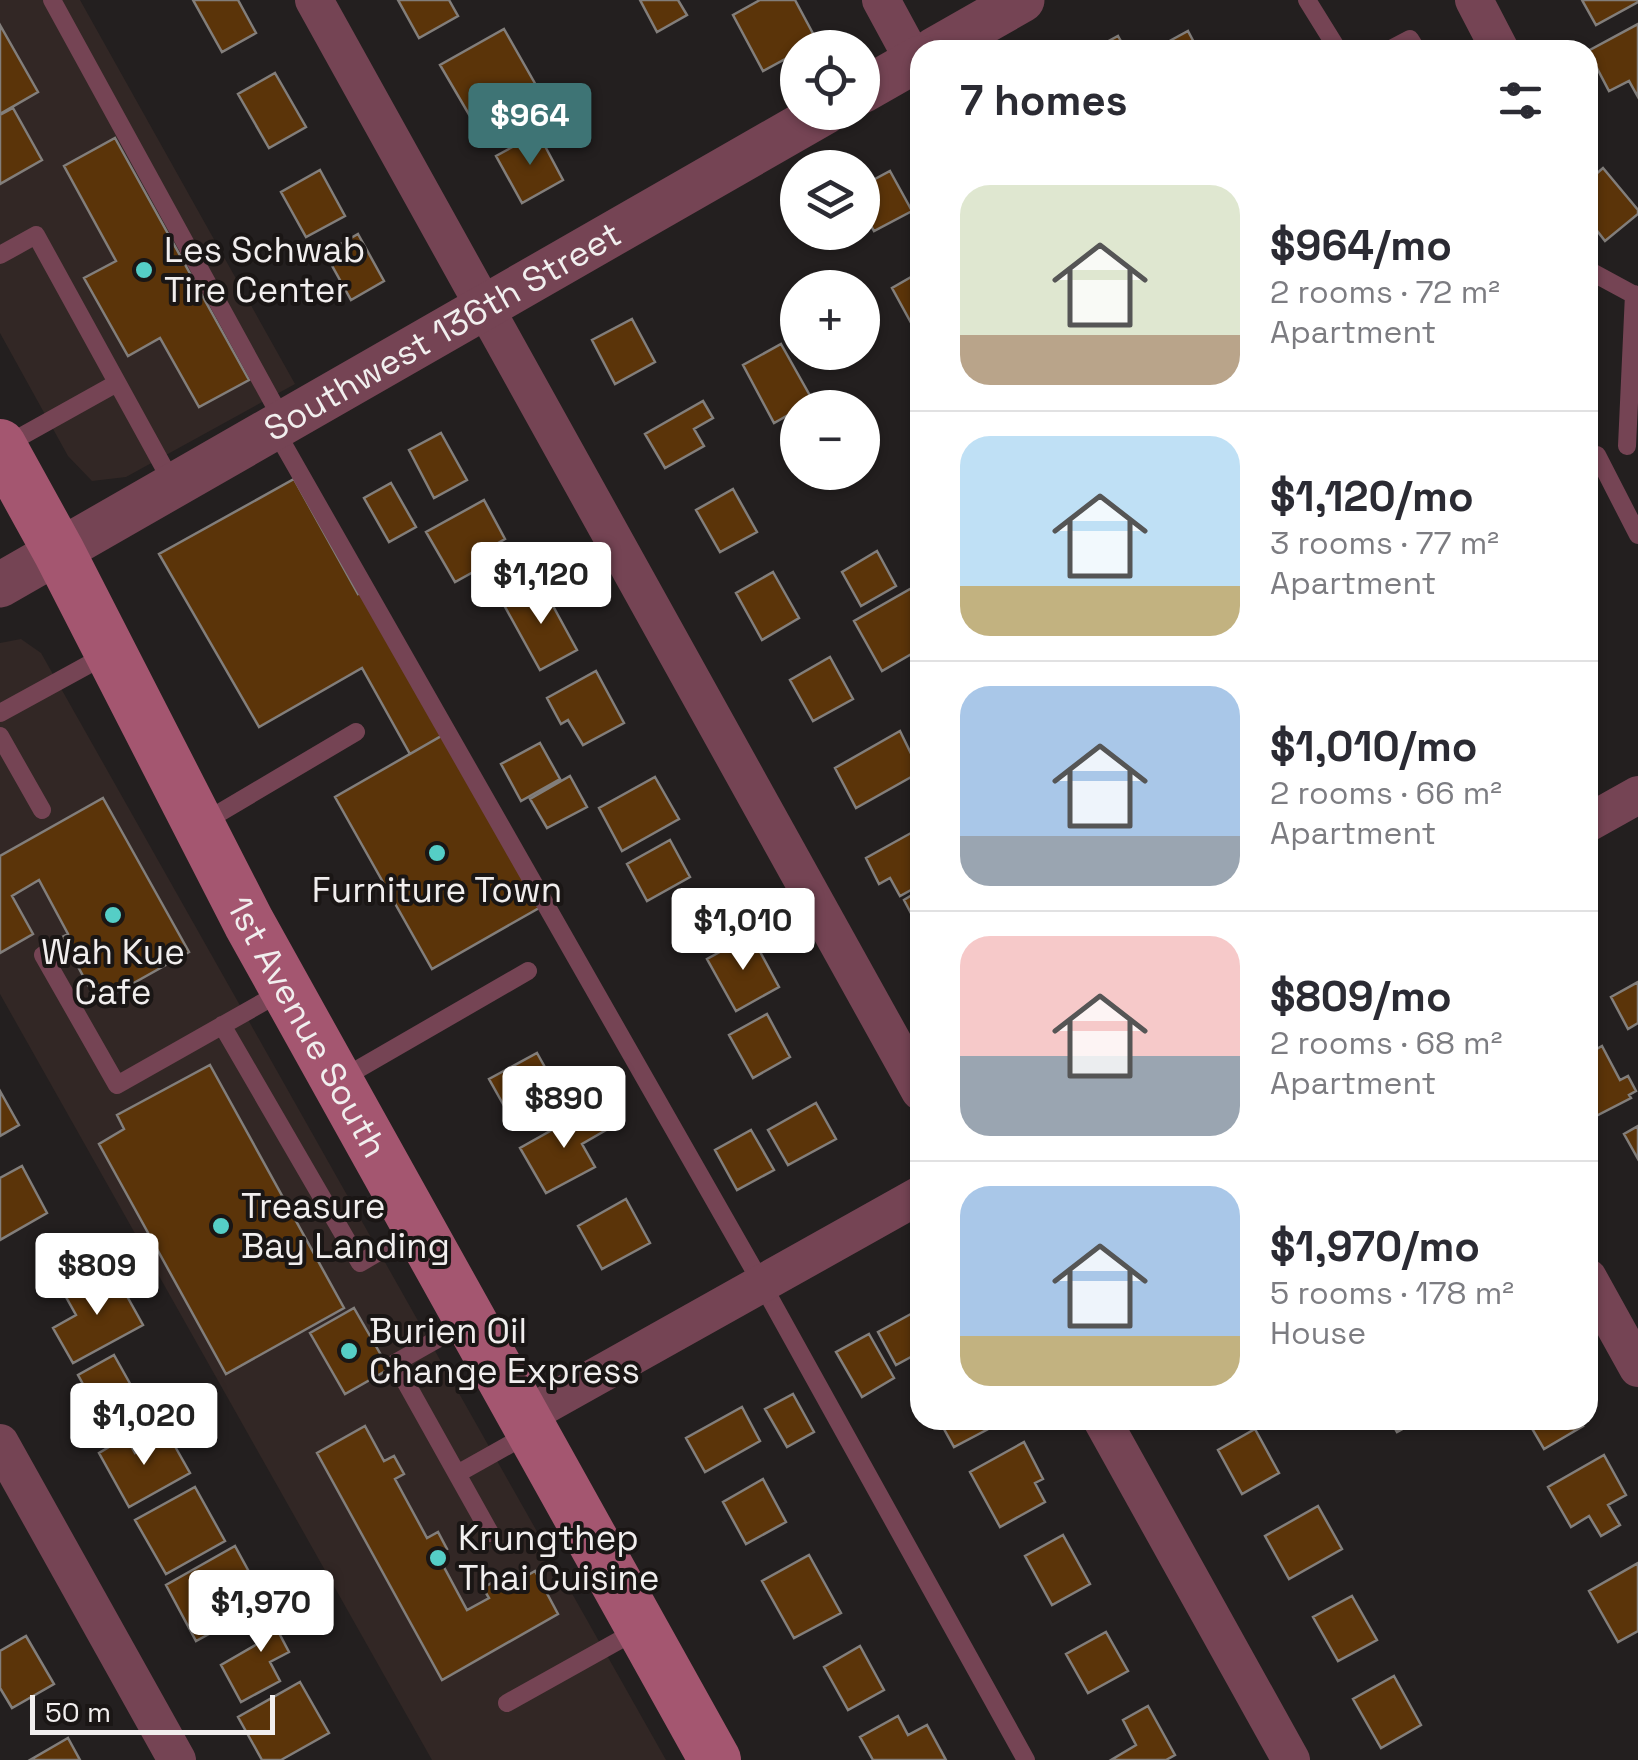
<!DOCTYPE html>
<meta charset="utf-8">
<style>
body{margin:0;font-family:"Space Grotesk",sans-serif;background:#f2f2f3;color:#2b2b33;height:100vh;display:flex;flex-direction:column;font-size:38px;white-space:nowrap}
*{box-sizing:border-box;margin:0}
p{font-size:32px;color:#7c7c81}
.icon{flex:none;width:55px;height:55px;fill:none;stroke:currentColor;stroke-width:2;stroke-linecap:round;stroke-linejoin:round}
.map{position:relative;flex:1;overflow:hidden}
.panel{position:absolute;left:910px;top:40px;width:688px;height:1390px;display:flex;flex-direction:column;background:#fff;border-radius:30px;box-shadow:0 2px 8px #0004}
.panel>*{flex:none}
.controls{position:absolute;left:780px;top:30px;display:grid;gap:20px}
.controls a{display:grid;place-items:center;width:100px;height:100px;border-radius:50%;background:#fff;box-shadow:0 2px 8px #0004;font-size:50px}
.scale{position:absolute;left:30px;bottom:25px;width:245px;box-sizing:border-box;padding-left:10px;border:5px solid #f1eeee;border-top:0;font-size:28px;line-height:35px;white-space:nowrap;color:#f1eeee;-webkit-text-stroke:8px #1a1615;paint-order:stroke}
.price{position:absolute;translate:-50% -85px;padding:0 22px;border-radius:10px;background:#fff;color:#222;font-size:32px;line-height:65px;filter:drop-shadow(0 2px 5px #0008)}
.price::after{content:'';position:absolute;left:50%;top:60px;width:30px;height:22px;margin-left:-15px;background:inherit;clip-path:polygon(0 0,100% 0,50% 100%)}
.price.active{background:#3e7475;color:#fff}
ul{padding:0;list-style:none}
li{display:flex;align-items:center;gap:30px;height:250px;padding:0 50px}
li+li{border-top:2px solid #e1e1e2}
li span{display:grid;place-items:center;flex:none;width:280px;height:200px;border-radius:30px;color:#555}
li>.icon{margin-inline-start:auto}
span .icon{width:120px;height:120px;fill:#fffc;stroke-width:1}
li b{font-size:42px}
h2{display:flex;justify-content:space-between;align-items:center;height:120px;padding:0 50px;font-size:42px}
.map>svg:first-child{display:block}
</style>
<div class="map">
<svg width="1638" height="1760" viewBox="0 0 1638 1760">
<rect width="100%" height="100%" fill="#231f1f"/>
<!-- built -->
<path fill="#322725" d="M 0,0 L 80,0 L 295,384 L 126,477 L 92,481 L 68,456 L 0,333 Z
M 21,639 L 41,653 L 666,1760 L 432,1760 L 0,994 L 0,643 Z"/>
<!-- building -->
<path fill="#5b3409" stroke="#827e7b" stroke-width="2.5" d="M 193,0 L 238,0 L 256,33 L 222,52 Z
M 398,0 L 449,0 L 458,16 L 419,38 Z
M 640,0 L 678,0 L 687,15 L 657,32 Z
M 760,0 L 795,0 L 817,41 L 798,48 L 798,52 L 763,71 L 733,15 Z
M 1582,0 L 1638,0 L 1638,2 L 1596,25 Z
M 1638,24 L 1638,97 L 1629,81 L 1609,91 L 1588,51 Z
M 0,25 L 38,92 L 0,114 Z
M 504,29 L 537,87 L 474,123 L 440,65 Z
M 1188,31 L 1198,50 L 1153,50 Z
M 1118,36 L 1126,50 L 1092,50 Z
M 275,73 L 306,127 L 269,148 L 238,94 Z
M 13,108 L 42,160 L 0,184 L 0,115 Z
M 538,133 L 563,180 L 522,203 L 496,156 Z
M 115,138 L 249,380 L 199,407 L 160,338 L 128,356 L 84,278 L 116,261 L 64,166 Z
M 1603,168 L 1638,210 L 1638,214 L 1605,241 L 1588,219 L 1588,181 Z
M 320,170 L 345,216 L 306,237 L 281,192 Z
M 890,171 L 912,211 L 874,231 L 862,210 L 862,186 Z
M 358,234 L 384,281 L 351,300 L 325,253 Z
M 920,272 L 920,327 L 915,330 L 892,288 Z
M 632,319 L 655,362 L 615,384 L 592,340 Z
M 781,344 L 813,401 L 774,423 L 743,365 Z
M 703,401 L 713,418 L 694,429 L 704,446 L 665,468 L 645,434 Z
M 441,433 L 467,480 L 434,498 L 409,450 Z
M 294,479 L 358,594 L 363,591 L 443,735 L 410,754 L 362,668 L 259,727 L 159,554 Z
M 391,483 L 416,527 L 389,542 L 364,498 Z
M 733,489 L 757,532 L 720,552 L 696,510 Z
M 484,500 L 505,539 L 486,550 L 493,561 L 455,582 L 426,532 Z
M 877,551 L 896,586 L 861,606 L 842,572 Z
M 773,572 L 799,618 L 762,640 L 736,593 Z
M 541,584 L 577,650 L 540,670 L 504,605 Z
M 919,584 L 920,649 L 882,671 L 854,621 Z
M 830,657 L 853,699 L 813,721 L 790,680 Z
M 596,671 L 624,723 L 583,745 L 568,720 L 561,724 L 547,698 Z
M 900,731 L 920,772 L 856,808 L 835,768 Z
M 443,735 L 539,908 L 432,969 L 335,797 Z
M 540,743 L 560,779 L 521,801 L 501,764 Z
M 570,776 L 587,807 L 547,828 L 530,799 Z
M 655,777 L 679,819 L 622,851 L 599,808 Z
M 103,798 L 189,952 L 105,999 L 96,981 L 88,985 L 62,937 L 68,934 L 39,880 L 12,896 L 33,934 L 0,953 L 0,856 Z
M 920,828 L 920,885 L 900,896 L 890,878 L 879,884 L 866,858 Z
M 670,840 L 690,877 L 647,901 L 627,864 Z
M 920,890 L 920,913 L 913,917 L 904,900 Z
M 751,935 L 779,987 L 736,1011 L 707,959 Z
M 1638,982 L 1638,1023 L 1628,1029 L 1611,997 Z
M 767,1014 L 790,1057 L 753,1078 L 729,1035 Z
M 1602,1046 L 1620,1080 L 1628,1076 L 1636,1091 L 1629,1095 L 1631,1098 L 1594,1117 L 1588,1105 L 1588,1054 Z
M 537,1053 L 560,1094 L 512,1120 L 489,1079 Z
M 210,1065 L 344,1308 L 226,1374 L 99,1144 L 124,1129 L 117,1115 Z
M 0,1091 L 19,1125 L 0,1136 Z
M 816,1103 L 836,1139 L 788,1165 L 768,1130 Z
M 593,1107 L 606,1130 L 582,1144 L 595,1167 L 546,1193 L 520,1148 Z
M 1638,1126 L 1638,1159 L 1624,1134 Z
M 751,1130 L 774,1170 L 737,1190 L 715,1150 Z
M 22,1166 L 47,1213 L 0,1240 L 0,1178 Z
M 626,1199 L 650,1243 L 602,1269 L 578,1226 Z
M 113,1271 L 143,1325 L 73,1363 L 53,1328 L 76,1315 L 66,1297 Z
M 354,1308 L 389,1369 L 345,1394 L 310,1333 Z
M 920,1309 L 920,1352 L 896,1365 L 878,1332 Z
M 869,1334 L 894,1378 L 862,1397 L 836,1352 Z
M 114,1355 L 142,1405 L 106,1426 L 78,1375 Z
M 793,1394 L 814,1432 L 787,1447 L 765,1409 Z
M 742,1407 L 760,1441 L 705,1472 L 686,1438 Z
M 939,1420 L 988,1420 L 992,1427 L 954,1447 Z
M 1390,1420 L 1419,1420 L 1397,1432 Z
M 1527,1420 L 1579,1420 L 1583,1426 L 1544,1449 Z
M 365,1426 L 384,1461 L 394,1456 L 404,1474 L 395,1479 L 427,1538 L 438,1532 L 447,1549 L 437,1554 L 467,1610 L 489,1598 L 483,1588 L 500,1578 L 506,1588 L 535,1571 L 558,1614 L 442,1680 L 317,1453 Z
M 1255,1429 L 1279,1473 L 1242,1494 L 1218,1450 Z
M 168,1434 L 190,1473 L 129,1507 L 99,1453 L 126,1437 L 135,1453 Z
M 1024,1442 L 1043,1479 L 1035,1483 L 1045,1502 L 1000,1527 L 970,1472 Z
M 1604,1455 L 1626,1495 L 1608,1505 L 1620,1525 L 1601,1536 L 1589,1516 L 1571,1527 L 1548,1487 Z
M 763,1479 L 786,1522 L 746,1544 L 723,1502 Z
M 195,1487 L 225,1541 L 166,1574 L 135,1520 Z
M 1318,1506 L 1342,1549 L 1289,1579 L 1265,1536 Z
M 1063,1535 L 1090,1584 L 1052,1605 L 1025,1556 Z
M 235,1546 L 266,1603 L 196,1641 L 166,1585 Z
M 809,1555 L 841,1613 L 794,1638 L 762,1581 Z
M 1638,1563 L 1638,1631 L 1618,1642 L 1589,1591 Z
M 1352,1596 L 1377,1640 L 1338,1661 L 1313,1617 Z
M 288,1603 L 298,1622 L 279,1633 L 289,1652 L 270,1662 L 280,1681 L 241,1702 L 221,1665 L 259,1643 L 249,1624 Z
M 1106,1632 L 1128,1671 L 1088,1693 L 1066,1654 Z
M 26,1636 L 54,1684 L 12,1708 L 0,1688 L 0,1651 Z
M 860,1646 L 884,1690 L 848,1710 L 824,1667 Z
M 1394,1676 L 1421,1725 L 1381,1748 L 1353,1699 Z
M 300,1682 L 329,1733 L 281,1760 L 262,1760 L 238,1717 Z
M 1148,1706 L 1175,1755 L 1166,1760 L 1111,1760 L 1136,1745 L 1123,1720 Z
M 898,1716 L 908,1735 L 927,1725 L 946,1760 L 873,1760 L 860,1737 Z
M 68,1738 L 80,1760 L 30,1760 Z"/>
<g fill="none" stroke-linecap="round" stroke-linejoin="round">
<!-- service -->
<path stroke="#754454" stroke-width="18" d="M 52,0 L 283,421
M 1307,0 L 1338,50
M 1389,50 L 1410,39 L 1417,50
M 0,255 L 36,235 L 174,486
M 1588,270 L 1638,297
M 274,428 L 762,1284 L 1026,1760
M 4,446 L 117,383
M 1627,446 L 1634,294
M 1597,455 L 1638,535
M 0,713 L 106,655
M 0,736 L 42,810
M 204,822 L 356,732
M 43,955 L 117,1085 L 283,991
M 222,1025 L 360,1263 L 416,1230
M 341,1079 L 528,971
M 457,1474 L 395,1363 L 466,1323
M 490,1533 L 457,1474 L 530,1433
M 507,1703 L 636,1631"/>
<!-- minor -->
<path stroke="#754454" stroke-width="38" d="M 314,0 L 920,1091
M 881,0 L 920,72
M 1474,0 L 1500,50
M 1588,823 L 1638,795
M 1588,1278 L 1638,1368
M 522,1418 L 920,1195
M 1102,1420 L 1291,1760
M 0,1443 L 177,1760"/>
<!-- tertiary -->
<g stroke="#754454" stroke-width="45">
<path d="M 934,50 L 1022,0"/>
<path d="M 862,91 L 920,58"/>
<path id="s1" d="M 0,585 L 825,112"/>
</g>
<!-- secondary -->
<path stroke="#a45670" stroke-width="52" id="s2" d="M 0,445 L 59,552 L 249,923 L 715,1760"/>
</g>
<!-- markers -->
<g fill="#55cec6" stroke="#1a1615" stroke-width="4">
<circle cx="144" cy="270" r="10"/>
<circle cx="437" cy="853" r="10"/>
<circle cx="113" cy="915" r="10"/>
<circle cx="221" cy="1226" r="10"/>
<circle cx="349" cy="1351" r="10"/>
<circle cx="438" cy="1558" r="10"/>
</g>
<g text-anchor="middle" stroke-width="8" stroke-linejoin="round" paint-order="stroke">
<!-- poi labels -->
<g font-size="35" fill="#f1eeee" stroke="#1a1615" text-anchor="start">
<text x="164" y="262">Les Schwab<tspan x="164" dy="40">Tire Center</tspan></text>
<text x="437" y="902" text-anchor="middle">Furniture Town</text>
<text x="113" y="964" text-anchor="middle">Wah Kue<tspan x="113" dy="40">Cafe</tspan></text>
<text x="241" y="1218">Treasure<tspan x="241" dy="40">Bay Landing</tspan></text>
<text x="369" y="1343">Burien Oil<tspan x="369" dy="40">Change Express</tspan></text>
<text x="458" y="1550">Krungthep<tspan x="458" dy="40">Thai Cuisine</tspan></text>
</g>
<!-- street labels -->
<g font-size="35" fill="#f1eeee" stroke="#1a1615">
<text dy="12" stroke="none"><textPath href="#s1" startOffset="510">Southwest 136th Street</textPath></text>
<text dy="12" stroke="none"><textPath href="#s2" startOffset="658">1st Avenue South</textPath></text>
</g>
</g>
</svg>
<div class="controls">
<a><svg class="icon" aria-label="locate" viewBox="0 0 24 24"><circle cx="12" cy="12" r="6"/><path d="M12 2v4M12 18v4M2 12h4M18 12h4"/></svg></a>
<a><svg class="icon" aria-label="layers" viewBox="0 0 24 24"><path d="M12 4l9 5-9 5-9-5zM3 14l9 5 9-5"/></svg></a>
<a>+</a>
<a>−</a>
</div>
<div class="scale">50 m</div>
<b class="price active" style="left:530px;top:168px">$964</b>
<b class="price" style="left:541px;top:627px">$1,120</b>
<b class="price" style="left:743px;top:973px">$1,010</b>
<b class="price" style="left:564px;top:1151px">$890</b>
<b class="price" style="left:97px;top:1318px">$809</b>
<b class="price" style="left:144px;top:1468px">$1,020</b>
<b class="price" style="left:261px;top:1655px">$1,970</b>
<section class="panel">
<h2>7 homes<svg class="icon" aria-label="filters" viewBox="0 0 24 24"><path d="M4 7h16M4 17h16"/><circle cx="9" cy="7" r="2"/><circle cx="15" cy="17" r="2"/></svg></h2>
<ul>
<li><span style="background:linear-gradient(#dfe7d0 75%,#b9a48a 0)"><svg class="icon" aria-label="home" viewBox="0 0 24 24"><path d="M3 11l9-7 9 7M6 9v11h12V9"/></svg></span><div><b>$964/mo</b><p>2 rooms · 72 m²</p><p>Apartment</p></div></li>
<li><span style="background:linear-gradient(#bfe0f5 75%,#c2b280 0)"><svg class="icon" aria-label="home" viewBox="0 0 24 24"><path d="M3 11l9-7 9 7M6 9v11h12V9"/></svg></span><div><b>$1,120/mo</b><p>3 rooms · 77 m²</p><p>Apartment</p></div></li>
<li><span style="background:linear-gradient(#a9c7e8 75%,#9aa5b1 0)"><svg class="icon" aria-label="home" viewBox="0 0 24 24"><path d="M3 11l9-7 9 7M6 9v11h12V9"/></svg></span><div><b>$1,010/mo</b><p>2 rooms · 66 m²</p><p>Apartment</p></div></li>
<li><span style="background:linear-gradient(#f6c9c9 60%,#9aa5b1 0)"><svg class="icon" aria-label="home" viewBox="0 0 24 24"><path d="M3 11l9-7 9 7M6 9v11h12V9"/></svg></span><div><b>$809/mo</b><p>2 rooms · 68 m²</p><p>Apartment</p></div></li>
<li><span style="background:linear-gradient(#a9c7e8 75%,#c2b280 0)"><svg class="icon" aria-label="home" viewBox="0 0 24 24"><path d="M3 11l9-7 9 7M6 9v11h12V9"/></svg></span><div><b>$1,970/mo</b><p>5 rooms · 178 m²</p><p>House</p></div></li>
</ul>
</section>
</div>
